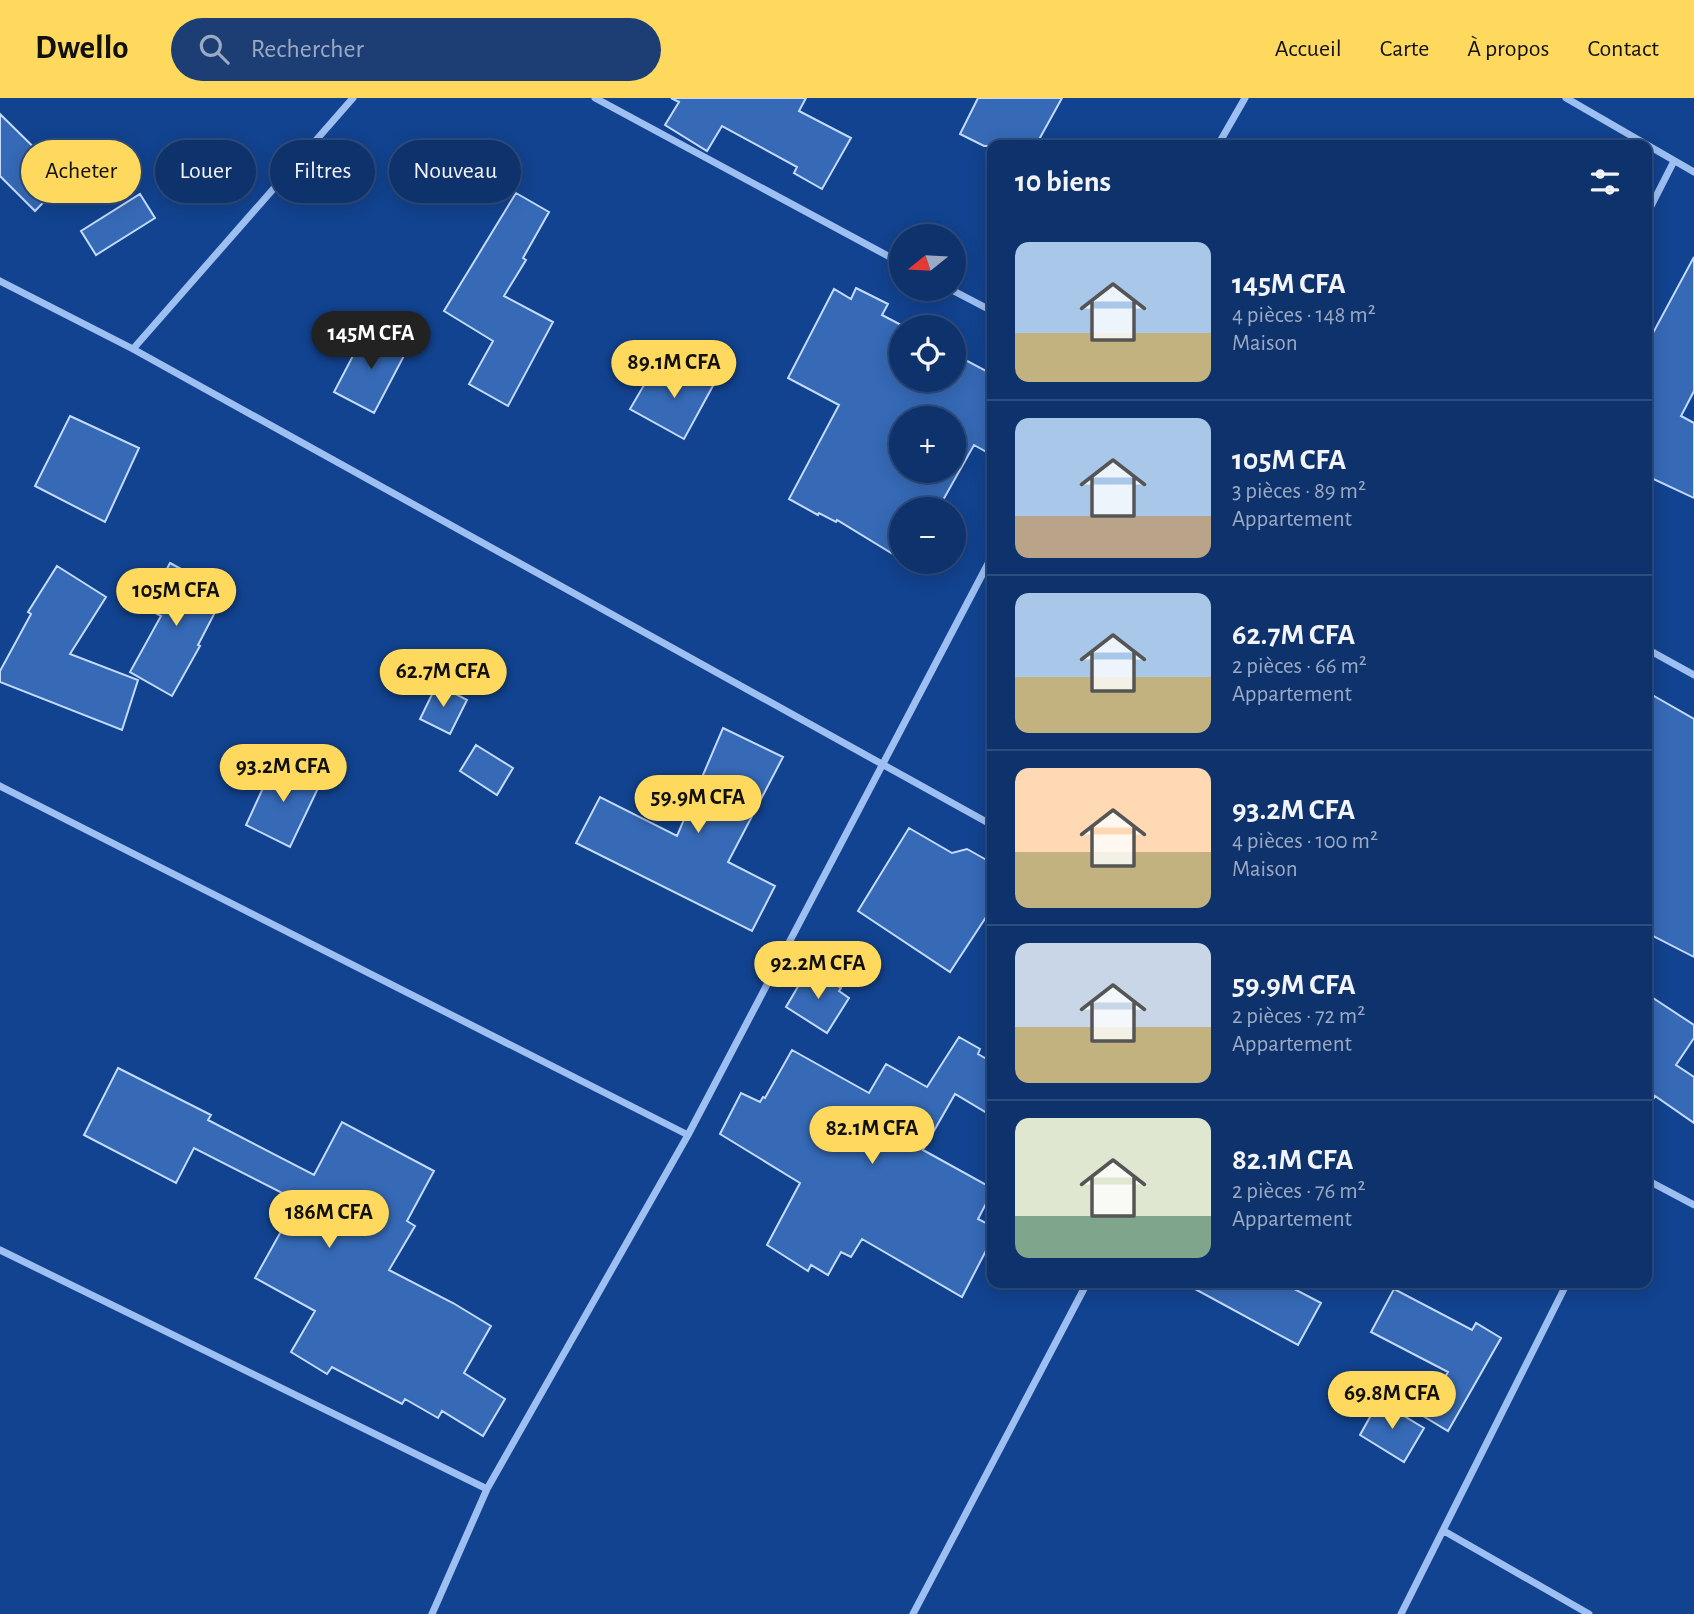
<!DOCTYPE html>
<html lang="fr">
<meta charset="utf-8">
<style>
body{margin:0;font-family:"Alegreya Sans",sans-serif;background:#1c3e74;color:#f1f3f6;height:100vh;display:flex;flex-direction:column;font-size:26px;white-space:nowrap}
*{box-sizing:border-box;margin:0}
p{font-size:23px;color:#9baac2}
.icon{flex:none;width:38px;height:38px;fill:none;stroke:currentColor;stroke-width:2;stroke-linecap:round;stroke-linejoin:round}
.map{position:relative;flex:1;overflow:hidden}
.sheet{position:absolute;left:987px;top:42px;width:665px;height:1148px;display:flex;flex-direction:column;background:#0e326c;border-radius:14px;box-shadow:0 4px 18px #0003,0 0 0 2px #2e4d7f}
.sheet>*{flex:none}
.hud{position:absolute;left:21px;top:42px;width:665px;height:63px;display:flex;gap:14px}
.needle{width:46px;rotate:252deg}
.tools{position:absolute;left:889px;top:126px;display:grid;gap:14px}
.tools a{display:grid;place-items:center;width:77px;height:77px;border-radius:50%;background:#0e326c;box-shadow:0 4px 18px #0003,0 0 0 2px #2e4d7f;font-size:35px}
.price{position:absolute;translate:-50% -60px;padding:0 16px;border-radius:24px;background:#ffd95e;color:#111;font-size:23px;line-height:46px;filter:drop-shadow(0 2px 4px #0008)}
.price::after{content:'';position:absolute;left:50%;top:42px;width:21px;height:16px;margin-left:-10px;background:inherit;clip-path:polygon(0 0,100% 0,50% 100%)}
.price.on{background:#222;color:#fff}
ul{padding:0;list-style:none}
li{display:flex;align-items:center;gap:21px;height:175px;padding:0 28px}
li+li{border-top:2px solid #2e4d7f}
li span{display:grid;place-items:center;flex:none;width:196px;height:140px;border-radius:14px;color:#555}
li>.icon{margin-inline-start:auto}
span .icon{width:84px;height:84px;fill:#fffc;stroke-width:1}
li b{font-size:30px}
h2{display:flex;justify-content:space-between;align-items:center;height:84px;padding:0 28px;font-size:30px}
.pill{padding:0 24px;border-radius:32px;background:#0e326c;box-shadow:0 4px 18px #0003,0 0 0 2px #2e4d7f;font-size:24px;line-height:63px}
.pill.on{background:#ffd95e;color:#111}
header{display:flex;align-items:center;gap:42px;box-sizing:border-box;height:98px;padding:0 35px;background:#ffd95e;color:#111}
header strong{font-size:33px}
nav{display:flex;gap:38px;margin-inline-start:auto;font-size:24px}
.search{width:490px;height:63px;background:#1c3e74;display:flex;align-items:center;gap:18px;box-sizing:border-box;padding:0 24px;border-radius:38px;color:#9baac2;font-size:26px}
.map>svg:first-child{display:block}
</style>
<header>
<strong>Dwello</strong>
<div class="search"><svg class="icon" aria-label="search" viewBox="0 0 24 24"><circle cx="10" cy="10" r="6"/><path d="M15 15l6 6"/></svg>Rechercher</div>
<nav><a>Accueil</a><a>Carte</a><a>À propos</a><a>Contact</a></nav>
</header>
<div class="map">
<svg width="1694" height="1516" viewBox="0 0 1694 1516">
<rect width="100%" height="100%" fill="#124390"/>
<!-- building -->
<path fill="#366ab7" stroke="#c4dbfd" stroke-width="2" fill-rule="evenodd" d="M 671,0 L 806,0 L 799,13 L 851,40 L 822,91 L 794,75 L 797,69 L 722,28 L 707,53 L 665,27 L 679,4 Z
M 978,0 L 1062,0 L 1036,47 L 984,48 L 960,36 Z
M 0,16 L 66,81 L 35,113 L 0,78 Z
M 516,95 L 549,114 L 523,160 L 526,162 L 504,198 L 553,224 L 508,308 L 469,286 L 493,243 L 444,213 Z
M 140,96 L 155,120 L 96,157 L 81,133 Z
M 1694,159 L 1694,293 L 1681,318 L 1694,325 L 1694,400 L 1647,378 L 1647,246 Z
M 856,190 L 888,206 L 882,217 L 905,229 L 901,229 L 901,282 L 954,282 L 954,256 L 992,276 L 992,357 L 974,347 L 938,411 L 901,411 L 901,461 L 837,422 L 836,424 L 819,415 L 818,417 L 789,401 L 839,307 L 788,280 L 834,191 L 851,201 ZM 901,320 L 954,320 L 954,373 L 901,373 Z
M 367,231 L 407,252 L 374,315 L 334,294 Z
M 685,265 L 715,284 L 684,341 L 630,311 L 651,275 L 671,286 Z
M 70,318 L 139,350 L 105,424 L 35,388 Z
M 170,465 L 225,495 L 198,547 L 200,548 L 172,598 L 130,574 L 161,518 L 146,510 Z
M 57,468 L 106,499 L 70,556 L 138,582 L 122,632 L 0,584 L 0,573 L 31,516 L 28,514 Z
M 437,586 L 467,602 L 450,636 L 420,621 Z
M 1647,594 L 1694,621 L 1694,859 L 1647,835 Z
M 723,630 L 783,659 L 728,764 L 775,788 L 752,833 L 576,745 L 600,699 L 677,738 Z
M 476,647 L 513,670 L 497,697 L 460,673 Z
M 275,664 L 320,686 L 290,749 L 246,727 Z
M 909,730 L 952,755 L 967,751 L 992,765 L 992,810 L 950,874 L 858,813 Z
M 809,870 L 841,890 L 839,893 L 849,900 L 827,935 L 786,909 Z
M 1647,896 L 1694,927 L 1694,940 L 1676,967 L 1694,979 L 1694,1025 L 1655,998 L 1647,1012 Z
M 959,939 L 980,951 L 978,956 L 992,964 L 992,1018 L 955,996 L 923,1052 L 992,1090 L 992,1094 L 978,1121 L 992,1128 L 992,1141 L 962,1199 L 862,1141 L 851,1159 L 841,1154 L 828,1177 L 811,1167 L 808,1173 L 767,1147 L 800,1085 L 720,1036 L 741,995 L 760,1004 L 763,999 L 765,1000 L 792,952 L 869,995 L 886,966 L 927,989 Z
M 118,970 L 211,1017 L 208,1022 L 314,1077 L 342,1024 L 434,1073 L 407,1123 L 415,1128 L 389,1172 L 453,1205 L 491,1228 L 464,1275 L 505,1301 L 483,1338 L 442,1313 L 438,1320 L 405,1301 L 402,1306 L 332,1269 L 327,1276 L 291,1254 L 315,1213 L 255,1180 L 298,1103 L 194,1050 L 176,1085 L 84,1037 Z
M 1184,1185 L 1283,1185 L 1321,1205 L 1298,1247 Z
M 1394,1191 L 1472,1232 L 1476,1225 L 1501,1240 L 1448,1333 L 1423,1318 L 1448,1274 L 1371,1234 Z
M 1379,1303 L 1424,1330 L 1404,1364 L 1360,1337 Z"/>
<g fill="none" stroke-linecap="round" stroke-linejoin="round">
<!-- street -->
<path stroke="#9dbff2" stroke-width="7" d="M 595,0 L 901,165
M 1566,0 L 1694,74
M 1218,47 L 1245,0
M 1647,116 L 1674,63
M 0,183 L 133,251 L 992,727
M 950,191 L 992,213
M 133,251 L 353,0
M 1647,551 L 1694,577
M 0,688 L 688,1037
M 1647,1082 L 1694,1107
M 0,1152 L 487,1391
M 1444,1433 L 1589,1516
M 432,1516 L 487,1391 L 688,1037 L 992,458
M 913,1516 L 1087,1185
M 1401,1516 L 1567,1185"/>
</g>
</svg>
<div class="tools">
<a><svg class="needle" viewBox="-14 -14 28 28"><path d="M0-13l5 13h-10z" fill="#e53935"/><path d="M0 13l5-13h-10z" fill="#9baac2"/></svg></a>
<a><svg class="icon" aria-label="locate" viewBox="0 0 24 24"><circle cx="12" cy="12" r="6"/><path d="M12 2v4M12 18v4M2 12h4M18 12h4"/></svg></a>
<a>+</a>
<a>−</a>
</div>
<b class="price on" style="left:371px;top:273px">145M CFA</b>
<b class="price" style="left:674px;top:302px">89.1M CFA</b>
<b class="price" style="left:176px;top:530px">105M CFA</b>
<b class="price" style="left:443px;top:611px">62.7M CFA</b>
<b class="price" style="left:283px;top:706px">93.2M CFA</b>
<b class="price" style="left:698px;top:737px">59.9M CFA</b>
<b class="price" style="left:818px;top:903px">92.2M CFA</b>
<b class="price" style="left:872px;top:1068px">82.1M CFA</b>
<b class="price" style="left:329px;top:1152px">186M CFA</b>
<b class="price" style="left:1392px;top:1333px">69.8M CFA</b>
<div class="hud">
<a class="pill on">Acheter</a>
<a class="pill">Louer</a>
<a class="pill">Filtres</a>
<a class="pill">Nouveau</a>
</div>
<section class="sheet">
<h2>10 biens<svg class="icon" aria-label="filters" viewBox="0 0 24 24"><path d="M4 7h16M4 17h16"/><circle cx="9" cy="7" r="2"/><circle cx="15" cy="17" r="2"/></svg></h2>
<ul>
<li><span style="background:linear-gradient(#a9c7e8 65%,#c2b280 0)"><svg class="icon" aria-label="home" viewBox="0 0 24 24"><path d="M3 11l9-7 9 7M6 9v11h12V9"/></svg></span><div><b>145M CFA</b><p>4 pièces · 148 m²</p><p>Maison</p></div></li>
<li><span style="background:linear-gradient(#a9c7e8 70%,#b9a48a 0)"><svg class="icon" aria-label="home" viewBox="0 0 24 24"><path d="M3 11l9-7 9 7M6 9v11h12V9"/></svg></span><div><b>105M CFA</b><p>3 pièces · 89 m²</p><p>Appartement</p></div></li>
<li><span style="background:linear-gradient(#a9c7e8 60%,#c2b280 0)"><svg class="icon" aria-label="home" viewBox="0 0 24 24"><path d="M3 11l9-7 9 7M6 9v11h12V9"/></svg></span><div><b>62.7M CFA</b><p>2 pièces · 66 m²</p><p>Appartement</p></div></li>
<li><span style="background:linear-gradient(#ffd9b3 60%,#c2b280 0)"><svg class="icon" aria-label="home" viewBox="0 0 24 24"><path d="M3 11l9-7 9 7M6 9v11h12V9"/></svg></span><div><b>93.2M CFA</b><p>4 pièces · 100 m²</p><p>Maison</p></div></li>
<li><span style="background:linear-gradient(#c9d6e8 60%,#c2b280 0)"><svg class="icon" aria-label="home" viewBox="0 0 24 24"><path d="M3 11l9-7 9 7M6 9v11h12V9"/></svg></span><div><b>59.9M CFA</b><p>2 pièces · 72 m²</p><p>Appartement</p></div></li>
<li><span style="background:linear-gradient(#dfe7d0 70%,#7fa58c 0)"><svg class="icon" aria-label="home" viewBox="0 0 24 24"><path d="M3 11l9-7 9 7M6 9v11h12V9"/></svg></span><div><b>82.1M CFA</b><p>2 pièces · 76 m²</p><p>Appartement</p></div></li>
</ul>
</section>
</div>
